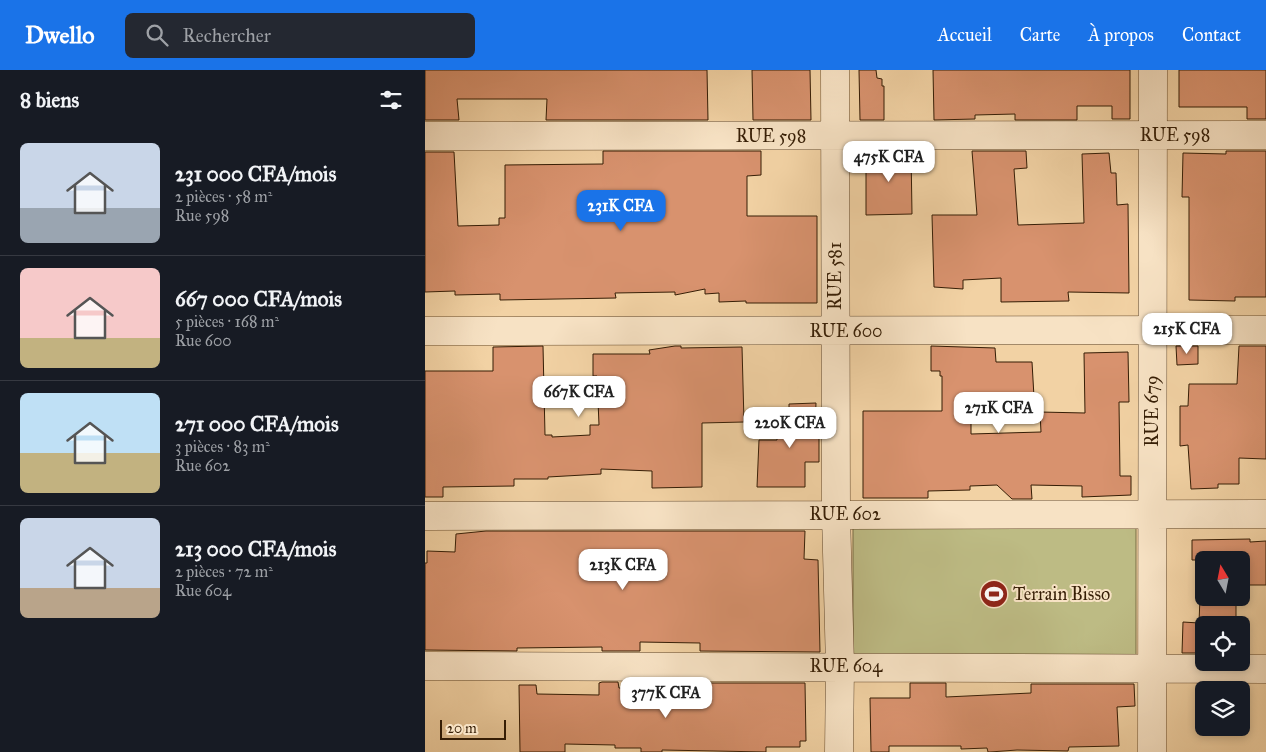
<!DOCTYPE html>
<html lang="fr">
<meta charset="utf-8">
<style>
body{margin:0;font-family:"IM FELL Great Primer",serif;background:#242831;color:#f1f3f6;height:100vh;display:flex;flex-direction:column;font-size:19px;white-space:nowrap}
*{box-sizing:border-box;margin:0}
p{font-size:16px;color:#9ea1a6}
.icon{flex:none;width:28px;height:28px;fill:none;stroke:currentColor;stroke-width:2;stroke-linecap:round;stroke-linejoin:round}
.map{position:relative;flex:1;overflow:hidden}
.panel{display:flex;flex-direction:column;background:#171b24;width:425px}
.panel>*{flex:none}
.needle{width:32px;rotate:350deg}
.controls{position:absolute;left:770px;top:481px;display:grid;gap:10px}
.controls a{display:grid;place-items:center;width:55px;height:55px;border-radius:8px;background:#171b24;box-shadow:0 2px 8px #0003;font-size:25px}
.scale{position:absolute;left:15px;bottom:12px;width:66px;box-sizing:border-box;padding-left:5px;border:2px solid #351d05;border-top:0;font-size:14px;line-height:18px;white-space:nowrap;color:#351d05;-webkit-text-stroke:4px #f7e2c4;paint-order:stroke}
.price{position:absolute;translate:-50% -42px;padding:0 11px;border-radius:10px;background:#fff;color:#222;font-size:16px;line-height:32px;filter:drop-shadow(0 1px 2px #0008)}
.price::after{content:'';position:absolute;left:50%;top:30px;width:15px;height:11px;margin-left:-8px;background:inherit;clip-path:polygon(0 0,100% 0,50% 100%)}
.price.on{background:#1a73e8;color:#fff}
ul{padding:0;list-style:none}
li{display:flex;align-items:center;gap:15px;height:125px;padding:0 20px}
li+li{border-top:1px solid #363941}
li span{display:grid;place-items:center;flex:none;width:140px;height:100px;border-radius:8px;color:#555}
li>.icon{margin-inline-start:auto}
span .icon{width:60px;height:60px;fill:#fffc;stroke-width:1}
li b{font-size:21px}
h2{display:flex;justify-content:space-between;align-items:center;height:60px;padding:0 20px;font-size:21px}
header{display:flex;align-items:center;gap:30px;box-sizing:border-box;height:70px;padding:0 25px;background:#1a73e8;color:#fff}
header strong{font-size:24px}
nav{display:flex;gap:28px;margin-inline-start:auto;font-size:18px}
.search{width:350px;height:45px;background:#242831;display:flex;align-items:center;gap:12px;box-sizing:border-box;padding:0 18px;border-radius:8px;color:#9ea1a6;font-size:19px}
main{display:flex;flex:1;min-height:0}
.map>svg:first-child{display:block}
</style>
<header>
<strong>Dwello</strong>
<div class="search"><svg class="icon" aria-label="search" viewBox="0 0 24 24"><circle cx="10" cy="10" r="6"/><path d="M15 15l6 6"/></svg>Rechercher</div>
<nav><a>Accueil</a><a>Carte</a><a>À propos</a><a>Contact</a></nav>
</header>
<main>
<section class="panel">
<h2>8 biens<svg class="icon" aria-label="filters" viewBox="0 0 24 24"><path d="M4 7h16M4 17h16"/><circle cx="9" cy="7" r="2"/><circle cx="15" cy="17" r="2"/></svg></h2>
<ul>
<li><span style="background:linear-gradient(#c9d6e8 65%,#9aa5b1 0)"><svg class="icon" aria-label="home" viewBox="0 0 24 24"><path d="M3 11l9-7 9 7M6 9v11h12V9"/></svg></span><div><b>231 000 CFA/mois</b><p>2 pièces · 58 m²</p><p>Rue 598</p></div></li>
<li><span style="background:linear-gradient(#f6c9c9 70%,#c2b280 0)"><svg class="icon" aria-label="home" viewBox="0 0 24 24"><path d="M3 11l9-7 9 7M6 9v11h12V9"/></svg></span><div><b>667 000 CFA/mois</b><p>5 pièces · 168 m²</p><p>Rue 600</p></div></li>
<li><span style="background:linear-gradient(#bfe0f5 60%,#c2b280 0)"><svg class="icon" aria-label="home" viewBox="0 0 24 24"><path d="M3 11l9-7 9 7M6 9v11h12V9"/></svg></span><div><b>271 000 CFA/mois</b><p>3 pièces · 83 m²</p><p>Rue 602</p></div></li>
<li><span style="background:linear-gradient(#c9d6e8 70%,#b9a48a 0)"><svg class="icon" aria-label="home" viewBox="0 0 24 24"><path d="M3 11l9-7 9 7M6 9v11h12V9"/></svg></span><div><b>213 000 CFA/mois</b><p>2 pièces · 72 m²</p><p>Rue 604</p></div></li>
</ul>
</section>
<div class="map">
<svg width="841" height="682" viewBox="0 0 841 682">
<rect width="100%" height="100%" fill="#f2d2a4"/>
<filter id="stains"><feTurbulence type="fractalNoise" baseFrequency=".004" numOctaves="4"/><feColorMatrix values="0 0 0 0 .2 0 0 0 0 .09 0 0 0 0 .02 0 0 0 .5 -.17"/></filter>
<radialGradient id="worn" r=".72"><stop offset=".6" stop-color="#630" stop-opacity="0"/><stop offset="1" stop-color="#630" stop-opacity=".3"/></radialGradient>
<!-- green -->
<path fill="#bdbb84" stroke="#796c44" d="M 711,454 L 711,593 L 428,594 L 428,455 Z"/>
<!-- building -->
<path fill="#d8926e" stroke="#351d05" d="M 0,0 L 282,0 L 283,50 L 121,50 L 122,29 L 32,29 L 34,50 L 0,50 Z
M 327,0 L 385,0 L 386,50 L 328,50 Z
M 434,0 L 451,0 L 452,8 L 457,9 L 457,16 L 459,16 L 459,50 L 435,50 Z
M 508,0 L 705,0 L 705,49 L 687,49 L 687,36 L 652,36 L 652,50 L 590,50 L 590,44 L 550,45 L 550,49 L 509,50 Z
M 754,0 L 841,0 L 841,49 L 822,49 L 822,37 L 754,37 Z
M 178,81 L 336,81 L 336,105 L 322,106 L 322,146 L 392,146 L 392,233 L 321,233 L 321,231 L 294,232 L 294,223 L 280,224 L 280,219 L 250,225 L 250,222 L 190,223 L 191,228 L 75,230 L 75,224 L 30,225 L 30,221 L 0,222 L 0,82 L 29,82 L 33,156 L 74,155 L 74,148 L 80,148 L 80,95 L 178,94 Z
M 441,81 L 486,82 L 487,144 L 441,145 Z
M 547,81 L 601,81 L 602,98 L 589,99 L 593,155 L 659,153 L 657,84 L 684,83 L 686,103 L 691,103 L 692,135 L 703,134 L 704,223 L 643,222 L 644,231 L 576,232 L 576,208 L 538,210 L 538,219 L 509,217 L 507,145 L 552,145 Z
M 801,81 L 841,81 L 841,227 L 810,227 L 810,231 L 764,230 L 764,127 L 757,127 L 758,83 L 801,84 Z
M 118,276 L 120,365 L 127,365 L 127,367 L 165,365 L 165,355 L 174,355 L 172,306 L 168,306 L 168,284 L 225,284 L 224,280 L 250,276 L 256,276 L 256,278 L 317,277 L 319,352 L 277,353 L 277,417 L 227,418 L 227,401 L 176,399 L 176,404 L 123,407 L 123,409 L 89,409 L 89,416 L 18,417 L 18,427 L 0,427 L 0,301 L 68,301 L 68,277 Z
M 506,276 L 570,278 L 571,292 L 607,292 L 609,327 L 546,327 L 546,364 L 616,362 L 615,342 L 660,343 L 659,283 L 703,282 L 704,332 L 694,332 L 695,406 L 706,406 L 706,425 L 657,427 L 657,416 L 606,415 L 607,429 L 587,429 L 572,415 L 545,416 L 545,420 L 503,421 L 503,428 L 438,428 L 438,341 L 517,341 L 517,306 L 515,306 L 515,301 L 506,301 Z
M 751,276 L 773,276 L 773,294 L 752,295 Z
M 814,276 L 841,276 L 841,389 L 814,388 L 814,414 L 793,414 L 793,418 L 766,419 L 763,375 L 755,376 L 755,336 L 763,336 L 764,314 L 812,314 Z
M 391,333 L 390,359 L 394,359 L 394,392 L 380,392 L 380,417 L 332,417 L 334,370 L 352,370 L 352,342 L 364,342 L 364,334 Z
M 61,461 L 380,461 L 379,489 L 393,490 L 395,582 L 275,581 L 275,573 L 215,572 L 215,581 L 177,581 L 177,577 L 92,578 L 92,581 L 0,580 L 0,493 L 2,493 L 2,481 L 30,482 L 31,464 Z
M 825,469 L 825,472 L 841,471 L 841,515 L 818,515 L 817,490 L 767,490 L 767,470 Z
M 775,527 L 811,528 L 811,555 L 779,555 L 779,583 L 757,583 L 758,552 L 774,553 Z
M 177,612 L 193,612 L 194,618 L 221,618 L 221,631 L 272,632 L 272,613 L 380,613 L 381,671 L 375,671 L 375,677 L 341,677 L 341,682 L 237,680 L 237,682 L 216,682 L 216,678 L 190,678 L 190,675 L 140,674 L 140,682 L 95,682 L 94,615 L 111,615 L 112,624 L 174,625 L 174,613 Z
M 485,613 L 521,613 L 521,627 L 606,623 L 606,614 L 709,614 L 710,636 L 692,637 L 694,676 L 644,677 L 643,681 L 592,680 L 565,682 L 563,682 L 562,678 L 536,679 L 536,676 L 464,676 L 464,682 L 446,682 L 445,628 L 485,628 Z"/>
<g fill="none" stroke-linecap="round" stroke-linejoin="round">
<defs>
<path id="minor" d="M 410,0 L 411,444 L 415,596 L 414,682
M 0,66 L 841,65
M 0,261 L 841,260
M 0,446 L 841,444
M 0,596 L 841,599
M 727,682 L 728,0"/>
</defs>
<!-- minor casing -->
<use href="#minor" stroke="#644a2d" stroke-width="29"/>
<!-- minor -->
<use href="#minor" stroke="#f7e2c4" stroke-width="28"/>
</g>
<!-- icons -->
<defs>
<symbol id="stadium-disc" viewBox="-11 -11 22 22"><circle r="9.5" fill="#8f2418" stroke="#f7e2c4"/><path d="M0-5a6.5 5 0 1 0 0 10a6.5 5 0 1 0 0-10ZM-3.5-1.8h7v3.6h-7Z" fill="#fff"/></symbol>
</defs>
<g fill-rule="evenodd">
<use href="#stadium-disc" x="553" y="508" width="32" height="32"/>
</g>
<g text-anchor="middle" stroke-width="4" stroke-linejoin="round" paint-order="stroke">
<!-- street labels -->
<g font-size="18" fill="#351d05" stroke="#f7e2c4">
<text x="750" y="71">RUE 598</text>
<text x="346" y="72">RUE 598</text>
<text transform="translate(410 206) rotate(-90)" y="6">RUE 581</text>
<text x="421" y="267">RUE 600</text>
<text transform="translate(727 341) rotate(-90)" y="6">RUE 679</text>
<text x="420" y="450">RUE 602</text>
<text x="421" y="602">RUE 604</text>
</g>
<!-- poi labels -->
<g font-size="18" fill="#351d05" stroke="#f7e2c4" text-anchor="start">
<text x="588" y="530">Terrain Bisso</text>
</g>
</g>
<rect width="100%" height="100%" filter="url(#stains)"/>
<rect width="100%" height="100%" fill="url(#worn)"/>
</svg>
<div class="controls">
<a><svg class="needle" viewBox="-14 -14 28 28"><path d="M0-13l5 13h-10z" fill="#e53935"/><path d="M0 13l5-13h-10z" fill="#9ea1a6"/></svg></a>
<a><svg class="icon" aria-label="locate" viewBox="0 0 24 24"><circle cx="12" cy="12" r="6"/><path d="M12 2v4M12 18v4M2 12h4M18 12h4"/></svg></a>
<a><svg class="icon" aria-label="layers" viewBox="0 0 24 24"><path d="M12 4l9 5-9 5-9-5zM3 14l9 5 9-5"/></svg></a>
</div>
<div class="scale">20 m</div>
<b class="price" style="left:464px;top:113px">475K CFA</b>
<b class="price on" style="left:196px;top:162px">231K CFA</b>
<b class="price" style="left:762px;top:285px">215K CFA</b>
<b class="price" style="left:154px;top:348px">667K CFA</b>
<b class="price" style="left:574px;top:364px">271K CFA</b>
<b class="price" style="left:365px;top:379px">220K CFA</b>
<b class="price" style="left:198px;top:521px">213K CFA</b>
<b class="price" style="left:241px;top:649px">377K CFA</b>
</div>
</main>
